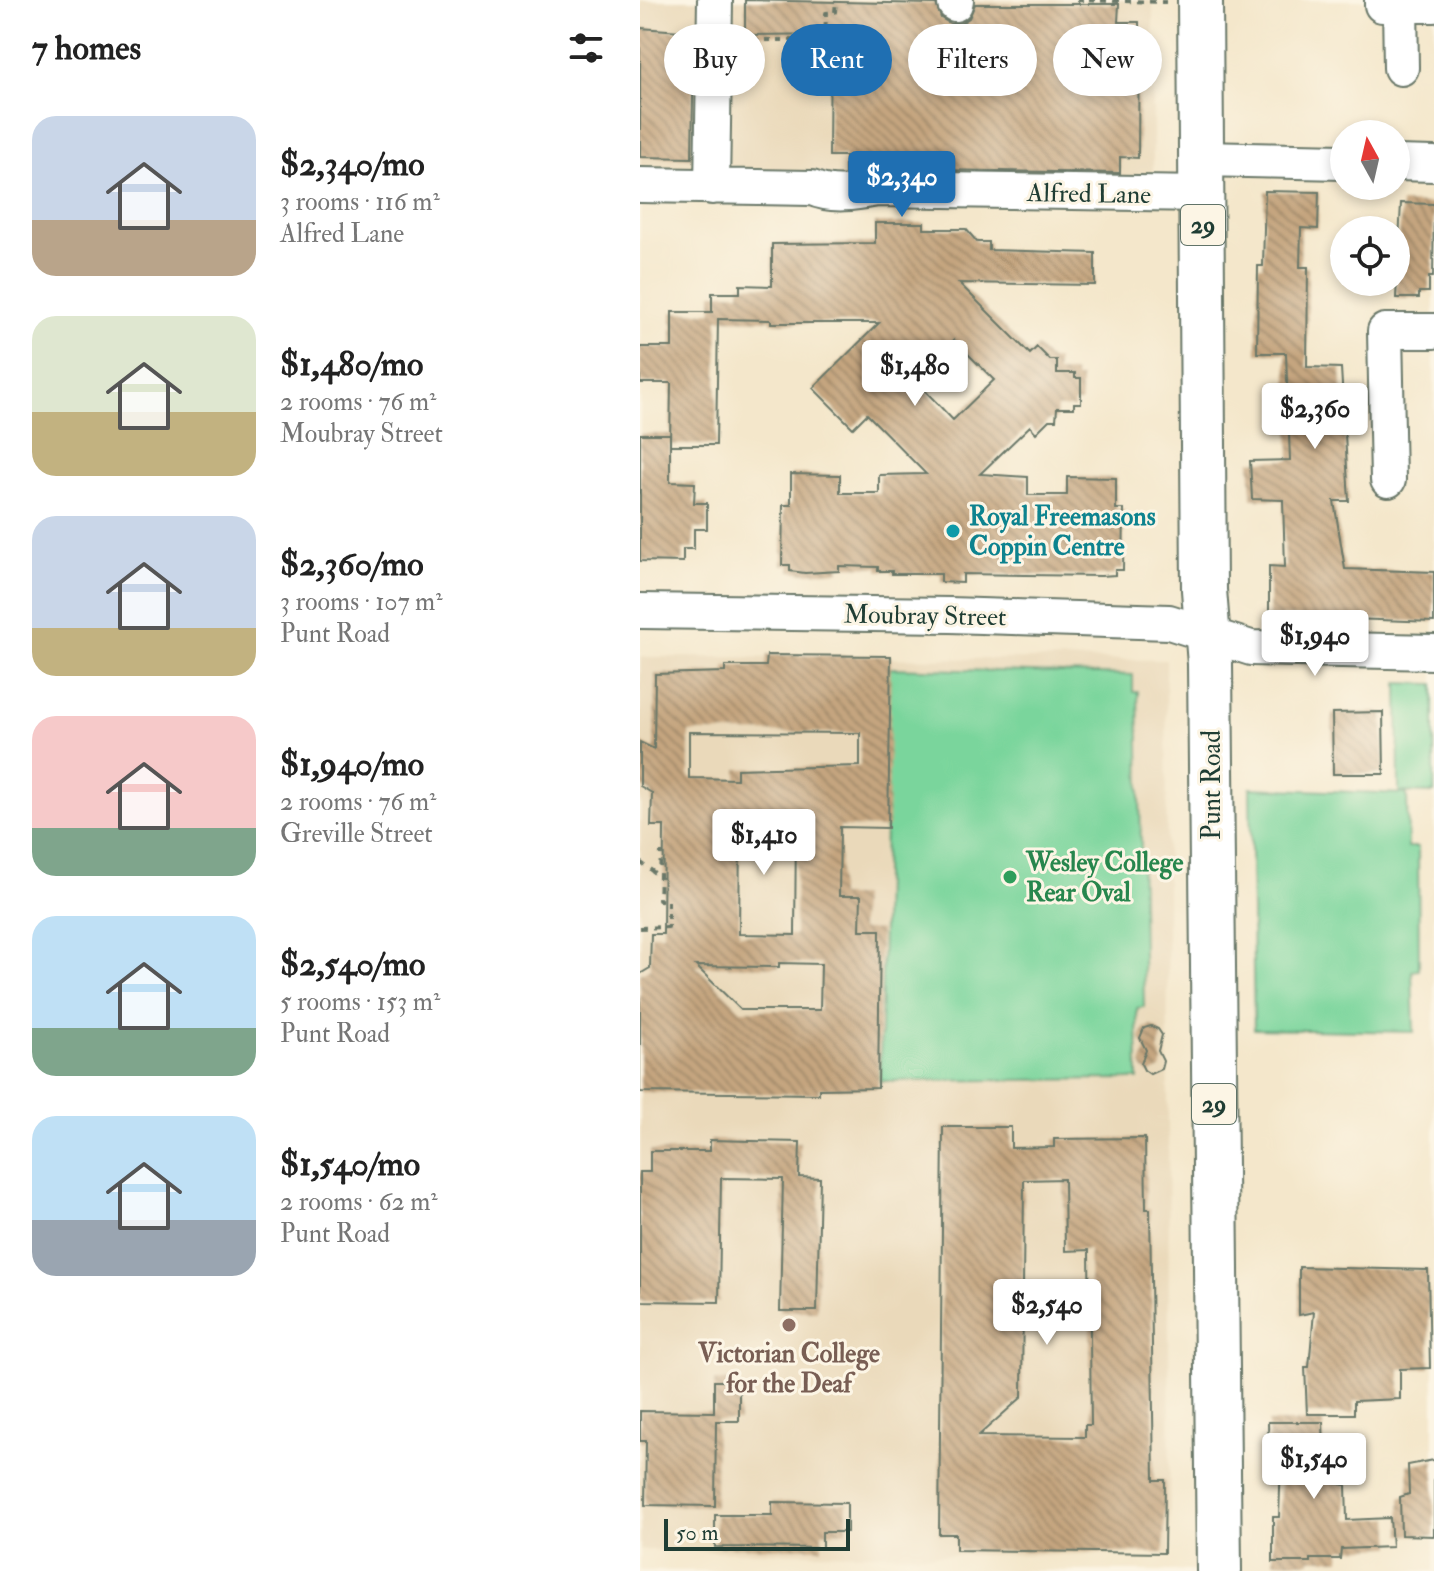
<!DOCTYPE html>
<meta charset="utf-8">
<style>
body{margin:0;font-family:"IM FELL Double Pica",serif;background:#f2f2f2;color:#222;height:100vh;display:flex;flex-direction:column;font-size:30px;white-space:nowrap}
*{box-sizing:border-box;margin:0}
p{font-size:26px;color:#767676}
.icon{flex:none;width:44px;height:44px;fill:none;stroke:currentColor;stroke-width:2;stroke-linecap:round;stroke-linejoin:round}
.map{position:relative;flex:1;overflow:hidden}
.drawer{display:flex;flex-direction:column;background:#fff;width:640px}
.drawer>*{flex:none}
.top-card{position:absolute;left:24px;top:24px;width:650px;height:72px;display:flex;gap:16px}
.needle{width:52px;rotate:352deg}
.buttons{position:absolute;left:690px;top:120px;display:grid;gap:16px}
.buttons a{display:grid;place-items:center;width:80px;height:80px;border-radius:50%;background:#fff;box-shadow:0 4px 12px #0003;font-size:40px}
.scale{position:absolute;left:24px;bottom:20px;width:186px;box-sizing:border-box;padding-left:8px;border:4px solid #1f3d34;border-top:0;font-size:22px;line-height:28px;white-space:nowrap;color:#1f3d34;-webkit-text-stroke:6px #fcf5e5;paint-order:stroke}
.price{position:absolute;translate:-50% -68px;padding:0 18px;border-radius:8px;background:#fff;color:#222;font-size:26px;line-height:52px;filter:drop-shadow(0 2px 4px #0008)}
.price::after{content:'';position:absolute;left:50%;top:48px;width:24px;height:18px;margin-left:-12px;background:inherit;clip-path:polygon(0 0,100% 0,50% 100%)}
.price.on{background:#1f6fb2;color:#fff}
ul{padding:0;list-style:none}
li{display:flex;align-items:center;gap:24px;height:200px;padding:0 32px}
li span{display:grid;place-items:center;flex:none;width:224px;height:160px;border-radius:24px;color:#555}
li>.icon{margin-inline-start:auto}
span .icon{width:96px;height:96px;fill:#fffc;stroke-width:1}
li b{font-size:34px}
h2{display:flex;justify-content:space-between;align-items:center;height:96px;padding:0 32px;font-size:34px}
.pill{padding:0 28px;border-radius:36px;background:#fff;box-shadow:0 4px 12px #0003;font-size:28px;line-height:72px}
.pill.on{background:#1f6fb2;color:#fff}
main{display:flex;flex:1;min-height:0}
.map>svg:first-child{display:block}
</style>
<main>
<section class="drawer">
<h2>7 homes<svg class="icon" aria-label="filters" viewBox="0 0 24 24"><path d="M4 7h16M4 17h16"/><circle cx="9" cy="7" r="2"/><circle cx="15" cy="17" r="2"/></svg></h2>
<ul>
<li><span style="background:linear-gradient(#c9d6e8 65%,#b9a48a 0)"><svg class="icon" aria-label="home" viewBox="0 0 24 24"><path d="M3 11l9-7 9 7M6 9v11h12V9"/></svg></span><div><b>$2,340/mo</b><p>3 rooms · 116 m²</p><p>Alfred Lane</p></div></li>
<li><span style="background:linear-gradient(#dfe7d0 60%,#c2b280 0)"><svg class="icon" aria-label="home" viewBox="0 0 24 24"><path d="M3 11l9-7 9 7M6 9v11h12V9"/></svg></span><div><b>$1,480/mo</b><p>2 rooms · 76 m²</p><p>Moubray Street</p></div></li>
<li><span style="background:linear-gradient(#c9d6e8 70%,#c2b280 0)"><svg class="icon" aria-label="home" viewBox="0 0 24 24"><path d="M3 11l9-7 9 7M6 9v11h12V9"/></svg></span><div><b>$2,360/mo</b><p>3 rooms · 107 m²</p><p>Punt Road</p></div></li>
<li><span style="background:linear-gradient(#f6c9c9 70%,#7fa58c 0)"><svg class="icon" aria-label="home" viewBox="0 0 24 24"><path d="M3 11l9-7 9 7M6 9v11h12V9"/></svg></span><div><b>$1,940/mo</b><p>2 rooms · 76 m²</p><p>Greville Street</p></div></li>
<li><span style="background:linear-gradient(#bfe0f5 70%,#7fa58c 0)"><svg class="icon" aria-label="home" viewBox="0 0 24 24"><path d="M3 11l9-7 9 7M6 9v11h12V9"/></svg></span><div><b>$2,540/mo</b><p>5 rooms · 153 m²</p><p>Punt Road</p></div></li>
<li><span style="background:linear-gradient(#bfe0f5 65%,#9aa5b1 0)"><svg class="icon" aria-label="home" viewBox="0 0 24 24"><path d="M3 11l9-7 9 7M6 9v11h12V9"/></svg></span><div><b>$1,540/mo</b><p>2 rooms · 62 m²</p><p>Punt Road</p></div></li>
</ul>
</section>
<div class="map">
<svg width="794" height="1571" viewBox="0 0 794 1571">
<defs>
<pattern id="building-back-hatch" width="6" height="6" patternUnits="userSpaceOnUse" patternTransform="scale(2)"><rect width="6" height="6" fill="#c5a57f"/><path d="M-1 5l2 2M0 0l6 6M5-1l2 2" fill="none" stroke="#9f8869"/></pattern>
</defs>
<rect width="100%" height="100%" fill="#fcf5e5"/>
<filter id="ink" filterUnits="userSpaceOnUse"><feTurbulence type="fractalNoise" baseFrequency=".0125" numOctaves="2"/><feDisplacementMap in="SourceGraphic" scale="16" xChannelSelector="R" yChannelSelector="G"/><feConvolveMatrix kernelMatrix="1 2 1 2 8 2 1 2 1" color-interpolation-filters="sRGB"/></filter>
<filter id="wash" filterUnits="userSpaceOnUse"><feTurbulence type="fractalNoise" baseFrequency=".006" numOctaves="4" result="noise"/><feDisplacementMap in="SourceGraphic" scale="32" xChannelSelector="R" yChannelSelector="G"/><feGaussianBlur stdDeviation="1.8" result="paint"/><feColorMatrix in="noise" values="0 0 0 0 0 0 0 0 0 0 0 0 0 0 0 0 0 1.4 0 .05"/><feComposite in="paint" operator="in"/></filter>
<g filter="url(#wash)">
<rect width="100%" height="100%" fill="#f4e7cb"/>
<!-- built -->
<path fill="#ead9ba" d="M 0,0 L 513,0 L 513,202 L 0,201 Z
M 0,657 L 526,660 L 530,1554 L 297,1555 L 0,1550 Z"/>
<!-- park -->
<path fill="#7ad59c" stroke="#4c8968" stroke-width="2" d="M 248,668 L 493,675 L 493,692 L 498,692 L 504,1007 L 497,1008 L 498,1079 L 240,1081 Z
M 758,683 L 794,684 L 794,793 L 759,792 Z
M 610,788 L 767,794 L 768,847 L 778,847 L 779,970 L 772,971 L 774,1032 L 614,1029 Z"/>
<g id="blocks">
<!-- building -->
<path fill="url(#building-back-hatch)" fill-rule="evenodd" d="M 105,0 L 296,4 L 301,18 L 311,24 L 321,23 L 329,18 L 335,4 L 479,4 L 478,22 L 499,22 L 498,158 L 480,157 L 480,173 L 237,169 L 205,173 L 205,156 L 189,156 L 190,34 L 105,35 Z
M 0,28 L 54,32 L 52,158 L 0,157 Z
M 625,191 L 679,192 L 678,229 L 661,228 L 660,267 L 668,267 L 667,367 L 701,368 L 709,501 L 694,501 L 705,569 L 794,572 L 794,622 L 629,616 L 629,566 L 645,567 L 643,500 L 612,499 L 610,461 L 650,460 L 646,353 L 617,353 L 618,266 L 623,266 Z
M 761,203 L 794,204 L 793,277 L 789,277 L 789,292 L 779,292 L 779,298 L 756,298 Z
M 235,223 L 284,223 L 284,229 L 326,229 L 337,242 L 349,242 L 349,250 L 455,253 L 455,285 L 319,283 L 390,354 L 397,347 L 410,360 L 417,360 L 417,373 L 435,373 L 435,378 L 441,378 L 441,403 L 434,403 L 434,408 L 417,408 L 416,420 L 409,420 L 396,433 L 390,426 L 340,474 L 388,477 L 388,495 L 427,495 L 427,477 L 476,478 L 476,509 L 484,509 L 483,570 L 475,570 L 475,575 L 461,576 L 323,574 L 323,583 L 301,582 L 301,574 L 252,574 L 252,571 L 238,571 L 238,567 L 199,566 L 199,571 L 165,573 L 150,571 L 150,565 L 142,565 L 143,505 L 151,505 L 151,474 L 200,475 L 200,493 L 239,493 L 239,475 L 286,474 L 227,414 L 213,428 L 173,388 L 239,323 L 131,323 L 131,320 L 78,319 L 76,445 L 30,445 L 31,383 L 0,383 L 0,347 L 32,347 L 32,312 L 72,312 L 72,293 L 100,293 L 100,285 L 132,286 L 132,244 L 235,243 ZM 314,340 L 354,380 L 313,420 L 274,379 Z
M 0,434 L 30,434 L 30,482 L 55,483 L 54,503 L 67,503 L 67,529 L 54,529 L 54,549 L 43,549 L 43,562 L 0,561 Z
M 127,655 L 251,656 L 248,828 L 200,827 L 199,896 L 221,896 L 220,930 L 240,930 L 238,1088 L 179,1089 L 179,1094 L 0,1092 L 0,974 L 10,968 L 11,934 L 23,934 L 24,826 L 11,826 L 12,793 L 0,786 L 0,742 L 14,749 L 15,674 L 85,672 L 85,666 L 126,666 ZM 49,732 L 220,733 L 220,766 L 97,769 L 97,779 L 49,778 ZM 100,829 L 156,829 L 155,935 L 99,934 ZM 139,963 L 181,964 L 180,1010 L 101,1010 L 56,966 L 139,967 Z
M 743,712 L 744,774 L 693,774 L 692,713 Z
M 511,1026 L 518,1029 L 522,1035 L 518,1051 L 523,1061 L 521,1069 L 510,1074 L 504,1070 L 501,1064 L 506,1050 L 500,1038 L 504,1028 Z
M 303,1127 L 371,1127 L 371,1148 L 414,1147 L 414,1139 L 505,1138 L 506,1209 L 510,1209 L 514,1480 L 525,1480 L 524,1553 L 316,1550 L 316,1534 L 299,1534 ZM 424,1179 L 425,1251 L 449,1250 L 451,1425 L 445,1425 L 445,1437 L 338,1436 L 382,1397 L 384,1180 Z
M 70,1140 L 160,1142 L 159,1177 L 180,1178 L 177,1311 L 140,1311 L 143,1179 L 81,1178 L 79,1302 L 0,1301 L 0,1172 L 10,1172 L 10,1151 L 70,1151 Z
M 659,1267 L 788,1270 L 790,1368 L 760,1369 L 760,1399 L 714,1401 L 714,1414 L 667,1414 L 665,1367 L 669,1367 L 674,1312 L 659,1315 Z
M 74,1381 L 99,1381 L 99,1421 L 76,1421 L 75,1506 L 5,1505 L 6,1441 L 0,1441 L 0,1411 L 74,1412 Z
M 628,1422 L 683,1422 L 685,1476 L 692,1477 L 692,1483 L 706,1485 L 707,1520 L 750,1518 L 752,1547 L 701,1549 L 700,1559 L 670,1559 L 670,1562 L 633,1562 L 633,1517 L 639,1517 L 641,1461 L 629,1461 Z
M 794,1460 L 794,1536 L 761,1535 L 760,1497 L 769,1494 L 768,1465 Z
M 132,1502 L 207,1503 L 207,1532 L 182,1532 L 182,1548 L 75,1547 L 75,1515 L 132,1515 Z"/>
</g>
</g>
<g filter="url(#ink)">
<use href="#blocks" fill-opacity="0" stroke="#6a7869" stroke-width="2"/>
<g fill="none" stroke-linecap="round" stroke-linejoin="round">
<defs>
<path id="minor" d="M 742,0 L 742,5 L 794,5
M 315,4 L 316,0
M 760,4 L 761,68
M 562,159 L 704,162
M 756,163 L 794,164
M 0,185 L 172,188 C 192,197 215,193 237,189 L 563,194
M 72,187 L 75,0
M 748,480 L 745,331 L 794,331
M 0,611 L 310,615 L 529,622 L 611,648 L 794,652"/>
<path id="highway" d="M 560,0 L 564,590 L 570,664 L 579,1571"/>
</defs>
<!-- minor casing -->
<use href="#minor" stroke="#6a7869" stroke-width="38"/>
<!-- highway casing -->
<use href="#highway" stroke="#6a7869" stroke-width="48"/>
<!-- path -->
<path stroke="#6a7869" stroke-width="4" stroke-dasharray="6 6" stroke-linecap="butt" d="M 437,0 L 526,2
M 101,40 L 185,40 L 186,13 L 195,12 L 196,0
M 0,862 L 20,877
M 0,928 L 28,927 L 28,901 L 19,900 L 21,852"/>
<!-- minor -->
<use href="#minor" stroke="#fff" stroke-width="34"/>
<!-- highway -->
<use href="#highway" stroke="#fff" stroke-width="44"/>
</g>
</g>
<!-- markers -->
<circle fill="#0f9aa8" stroke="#fcf5e5" stroke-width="3" cx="313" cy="531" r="8"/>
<circle fill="#2e9e5b" stroke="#fcf5e5" stroke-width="3" cx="370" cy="877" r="8"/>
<circle fill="#8d6e63" stroke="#fcf5e5" stroke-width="3" cx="149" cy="1325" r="8"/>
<g text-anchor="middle" stroke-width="6" stroke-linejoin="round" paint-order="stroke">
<!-- shield labels -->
<g fill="#fcf5e5" stroke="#617469" stroke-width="2">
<rect x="541" y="205" width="44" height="40" rx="6"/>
<rect x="552" y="1084" width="44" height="40" rx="6"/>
</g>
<g font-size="24" font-weight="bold" fill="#1f3d34">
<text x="563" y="233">29</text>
<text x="574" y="1112">29</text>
</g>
<!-- street labels -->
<g font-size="26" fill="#1f3d34" stroke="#fcf5e5">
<text transform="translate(449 193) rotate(1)" y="9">Alfred Lane</text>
<text transform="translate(285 615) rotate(1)" y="9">Moubray Street</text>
<text transform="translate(571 785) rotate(-90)" y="9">Punt Road</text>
</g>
<!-- culture labels -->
<g font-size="26" font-weight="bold" fill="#0d838f" stroke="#fcf5e5" text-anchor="start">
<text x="329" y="525">Royal Freemasons<tspan x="329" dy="30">Coppin Centre</tspan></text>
</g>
<!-- leisure labels -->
<g font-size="26" font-weight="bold" fill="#27864d" stroke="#fcf5e5" text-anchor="start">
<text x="386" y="871">Wesley College<tspan x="386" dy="30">Rear Oval</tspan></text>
</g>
<!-- education labels -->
<g font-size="26" font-weight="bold" fill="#785e54" stroke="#fcf5e5">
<text x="149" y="1362">Victorian College<tspan x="149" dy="30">for the Deaf</tspan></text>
</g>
</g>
</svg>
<div class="buttons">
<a><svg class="needle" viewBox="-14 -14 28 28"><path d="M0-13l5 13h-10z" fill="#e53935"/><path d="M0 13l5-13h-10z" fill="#767676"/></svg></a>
<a><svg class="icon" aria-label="locate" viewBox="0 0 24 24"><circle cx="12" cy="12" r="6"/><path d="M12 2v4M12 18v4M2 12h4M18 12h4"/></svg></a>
</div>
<div class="scale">50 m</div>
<b class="price on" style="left:262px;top:219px">$2,340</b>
<b class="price" style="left:275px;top:408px">$1,480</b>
<b class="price" style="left:675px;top:451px">$2,360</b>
<b class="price" style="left:675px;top:678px">$1,940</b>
<b class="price" style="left:124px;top:877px">$1,410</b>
<b class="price" style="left:407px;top:1347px">$2,540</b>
<b class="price" style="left:674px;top:1501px">$1,540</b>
<div class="top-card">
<a class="pill">Buy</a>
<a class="pill on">Rent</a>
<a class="pill">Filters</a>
<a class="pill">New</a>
</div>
</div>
</main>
